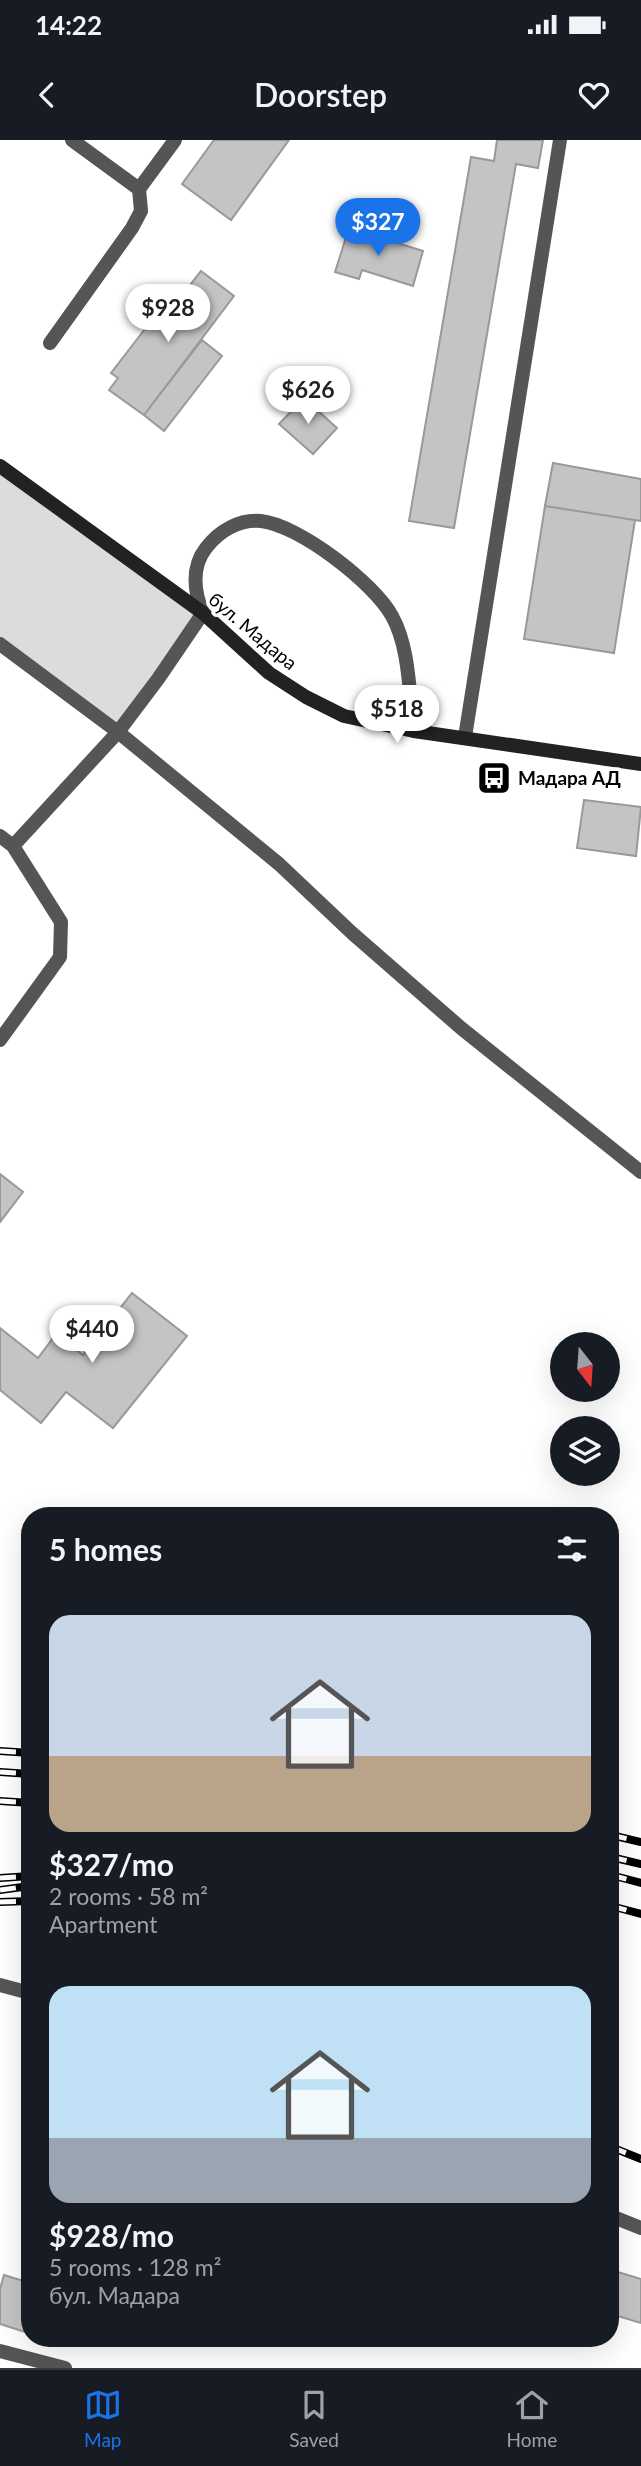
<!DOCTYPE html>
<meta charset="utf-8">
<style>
body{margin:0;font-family:Lato,sans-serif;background:#242831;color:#f1f3f6;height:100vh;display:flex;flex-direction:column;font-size:26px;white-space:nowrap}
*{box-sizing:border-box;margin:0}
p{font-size:23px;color:#9ea1a6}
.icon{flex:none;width:38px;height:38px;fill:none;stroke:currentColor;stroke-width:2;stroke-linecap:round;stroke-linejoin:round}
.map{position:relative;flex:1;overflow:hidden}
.sheet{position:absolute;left:21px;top:1367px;width:598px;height:840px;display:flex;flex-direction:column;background:#171b24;border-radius:28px;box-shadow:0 7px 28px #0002}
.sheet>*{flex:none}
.needle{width:46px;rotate:163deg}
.controls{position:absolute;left:550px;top:1192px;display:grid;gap:14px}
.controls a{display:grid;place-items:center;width:70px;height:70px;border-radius:50%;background:#171b24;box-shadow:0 7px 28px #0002;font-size:35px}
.price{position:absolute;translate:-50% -60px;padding:0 16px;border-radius:24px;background:#fff;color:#222;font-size:23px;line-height:46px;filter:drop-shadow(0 2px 4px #0008)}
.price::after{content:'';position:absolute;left:50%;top:42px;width:21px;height:16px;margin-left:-10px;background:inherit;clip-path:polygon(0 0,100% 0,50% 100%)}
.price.active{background:#1a73e8;color:#fff}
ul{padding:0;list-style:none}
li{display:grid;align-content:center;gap:14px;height:371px;padding:0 28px}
li span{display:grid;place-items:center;height:217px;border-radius:21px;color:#555}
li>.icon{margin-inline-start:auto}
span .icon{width:126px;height:126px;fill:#fffc;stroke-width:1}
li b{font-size:30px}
h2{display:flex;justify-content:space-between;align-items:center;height:84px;padding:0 28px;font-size:30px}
.status{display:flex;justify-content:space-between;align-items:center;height:49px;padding:0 35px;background:#171b24;direction:ltr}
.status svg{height:19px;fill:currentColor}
header{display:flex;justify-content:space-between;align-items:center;height:91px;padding:0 28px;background:#171b24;font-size:32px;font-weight:600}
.tab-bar{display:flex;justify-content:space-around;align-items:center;height:98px;border-top:2px solid #363941;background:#171b24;font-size:19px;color:#9ea1a6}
.tab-bar a{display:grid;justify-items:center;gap:4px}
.tab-bar .active{color:#1a73e8}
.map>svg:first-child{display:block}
</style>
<div class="status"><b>14:22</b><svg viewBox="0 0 49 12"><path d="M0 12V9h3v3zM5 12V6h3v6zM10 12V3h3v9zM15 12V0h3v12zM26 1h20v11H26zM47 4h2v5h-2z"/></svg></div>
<header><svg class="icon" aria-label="back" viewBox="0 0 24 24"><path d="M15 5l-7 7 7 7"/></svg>Doorstep<svg class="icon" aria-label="heart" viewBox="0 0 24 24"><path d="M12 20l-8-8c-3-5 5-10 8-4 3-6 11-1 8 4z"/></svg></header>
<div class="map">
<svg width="641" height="2228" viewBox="0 0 641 2228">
<rect width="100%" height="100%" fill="#fff"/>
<!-- green -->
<path fill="#dcdcdc" d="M 0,326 L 203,473 L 118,592 L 0,504 Z"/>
<!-- building -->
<path fill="#c4c4c4" stroke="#999" stroke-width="2" d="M 214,0 L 289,0 L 231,80 L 182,44 Z
M 497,0 L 543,0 L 538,28 L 516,24 L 454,388 L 409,381 L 471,17 L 494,21 Z
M 349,88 L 423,111 L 413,146 L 362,130 L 359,139 L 335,132 Z
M 201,131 L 234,156 L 144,275 L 109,250 L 118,238 L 111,233 L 155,176 L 162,181 Z
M 202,200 L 222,216 L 164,291 L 144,275 Z
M 304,258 L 337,288 L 313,314 L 279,284 Z
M 553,323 L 641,339 L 641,381 L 545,366 Z
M 545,366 L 635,380 L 614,513 L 524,499 Z
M 584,660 L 641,667 L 636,716 L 577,708 Z
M 0,1034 L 23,1052 L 0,1082 Z
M 132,1153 L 187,1196 L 113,1288 L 66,1252 L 41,1283 L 0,1250 L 0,1188 L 38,1218 L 56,1194 L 83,1215 Z
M 611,2130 L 641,2139 L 641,2183 L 611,2174 Z
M 4,2135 L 30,2143 L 30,2176 L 25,2192 L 0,2184 L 0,2149 Z"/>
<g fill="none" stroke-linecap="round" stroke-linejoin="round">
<!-- lane -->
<path stroke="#555" stroke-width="14" d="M 72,0 L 139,49
M 50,203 L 132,88 L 141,71 L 139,49 L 175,0
M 0,504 L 118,592 L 279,724 L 352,793 L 461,888 L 641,1032
M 465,597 L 560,0
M 0,696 L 13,706 L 118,592 L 158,539 L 203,473 C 194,452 191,427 206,408 C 219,391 239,379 261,381 C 299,385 374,443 392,476 C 410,508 409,555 414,591
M 0,900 L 60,817 L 61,782 L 13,706
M 0,1845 L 30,1853
M 611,2076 L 641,2088
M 0,2211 L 65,2228"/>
<!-- secondary -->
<path stroke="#222" stroke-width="14" d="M 0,326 L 203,473 L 269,533 L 306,557 L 344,576 L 414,591 L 641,624"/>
<defs>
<path id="rail" d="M 0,1611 L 30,1613
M 0,1632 L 30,1634
M 0,1661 L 30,1663
M 611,1695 L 641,1702
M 611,1717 L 641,1724
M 611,1735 L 641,1743
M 0,1738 L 30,1736
M 0,1750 L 30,1746
M 0,1762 L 30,1761
M 611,1766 L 641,1774
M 611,2007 L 641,2019"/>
</defs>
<!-- rail casing -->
<use href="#rail" stroke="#000" stroke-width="8"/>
<!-- rail -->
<use href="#rail" stroke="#fff" stroke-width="5" stroke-dasharray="16" stroke-linecap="butt"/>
</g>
<!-- icons -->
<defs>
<symbol id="bus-square" viewBox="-11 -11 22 22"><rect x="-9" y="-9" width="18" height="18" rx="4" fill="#000" stroke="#fff"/><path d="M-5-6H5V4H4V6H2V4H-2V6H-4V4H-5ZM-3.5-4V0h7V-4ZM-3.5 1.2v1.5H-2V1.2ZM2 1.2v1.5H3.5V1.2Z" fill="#fff"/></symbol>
</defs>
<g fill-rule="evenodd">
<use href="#bus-square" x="475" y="619" width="38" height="38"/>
</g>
<g text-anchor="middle" stroke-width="7" stroke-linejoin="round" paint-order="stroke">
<!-- street labels -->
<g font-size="19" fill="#000" stroke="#fff">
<text transform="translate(253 491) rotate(40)" y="7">бул. Мадара</text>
</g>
<!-- poi labels -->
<g font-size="19" font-weight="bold" fill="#000" stroke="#fff" text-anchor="start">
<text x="518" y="645">Мадара АД</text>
</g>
</g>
</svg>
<div class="controls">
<a><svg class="needle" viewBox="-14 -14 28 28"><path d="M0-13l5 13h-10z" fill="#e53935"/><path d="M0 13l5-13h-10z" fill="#9ea1a6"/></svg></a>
<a><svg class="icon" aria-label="layers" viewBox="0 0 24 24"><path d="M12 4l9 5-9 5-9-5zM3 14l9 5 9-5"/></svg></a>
</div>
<b class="price active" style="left:378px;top:118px">$327</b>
<b class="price" style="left:168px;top:204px">$928</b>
<b class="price" style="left:308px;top:286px">$626</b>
<b class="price" style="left:397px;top:605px">$518</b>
<b class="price" style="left:92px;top:1225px">$440</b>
<section class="sheet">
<h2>5 homes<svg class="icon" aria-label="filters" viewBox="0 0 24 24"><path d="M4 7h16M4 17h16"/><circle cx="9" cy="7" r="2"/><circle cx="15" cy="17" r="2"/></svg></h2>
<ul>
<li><span style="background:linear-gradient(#c9d6e8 65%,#b9a48a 0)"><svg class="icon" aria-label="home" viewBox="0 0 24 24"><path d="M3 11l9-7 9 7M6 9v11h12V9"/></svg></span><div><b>$327/mo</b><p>2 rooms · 58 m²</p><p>Apartment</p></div></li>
<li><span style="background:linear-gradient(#bfe0f5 70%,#9aa5b1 0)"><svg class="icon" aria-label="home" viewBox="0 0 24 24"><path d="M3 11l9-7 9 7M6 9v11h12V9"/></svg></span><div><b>$928/mo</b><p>5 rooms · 128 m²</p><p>бул. Мадара</p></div></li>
</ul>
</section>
</div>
<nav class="tab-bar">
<a class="active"><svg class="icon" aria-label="map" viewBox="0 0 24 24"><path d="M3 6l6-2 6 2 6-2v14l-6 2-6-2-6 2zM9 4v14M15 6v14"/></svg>Map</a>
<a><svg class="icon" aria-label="saved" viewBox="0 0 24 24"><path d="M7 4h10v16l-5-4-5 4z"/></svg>Saved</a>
<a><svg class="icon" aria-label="home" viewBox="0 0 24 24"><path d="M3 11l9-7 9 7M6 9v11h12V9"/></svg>Home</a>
</nav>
